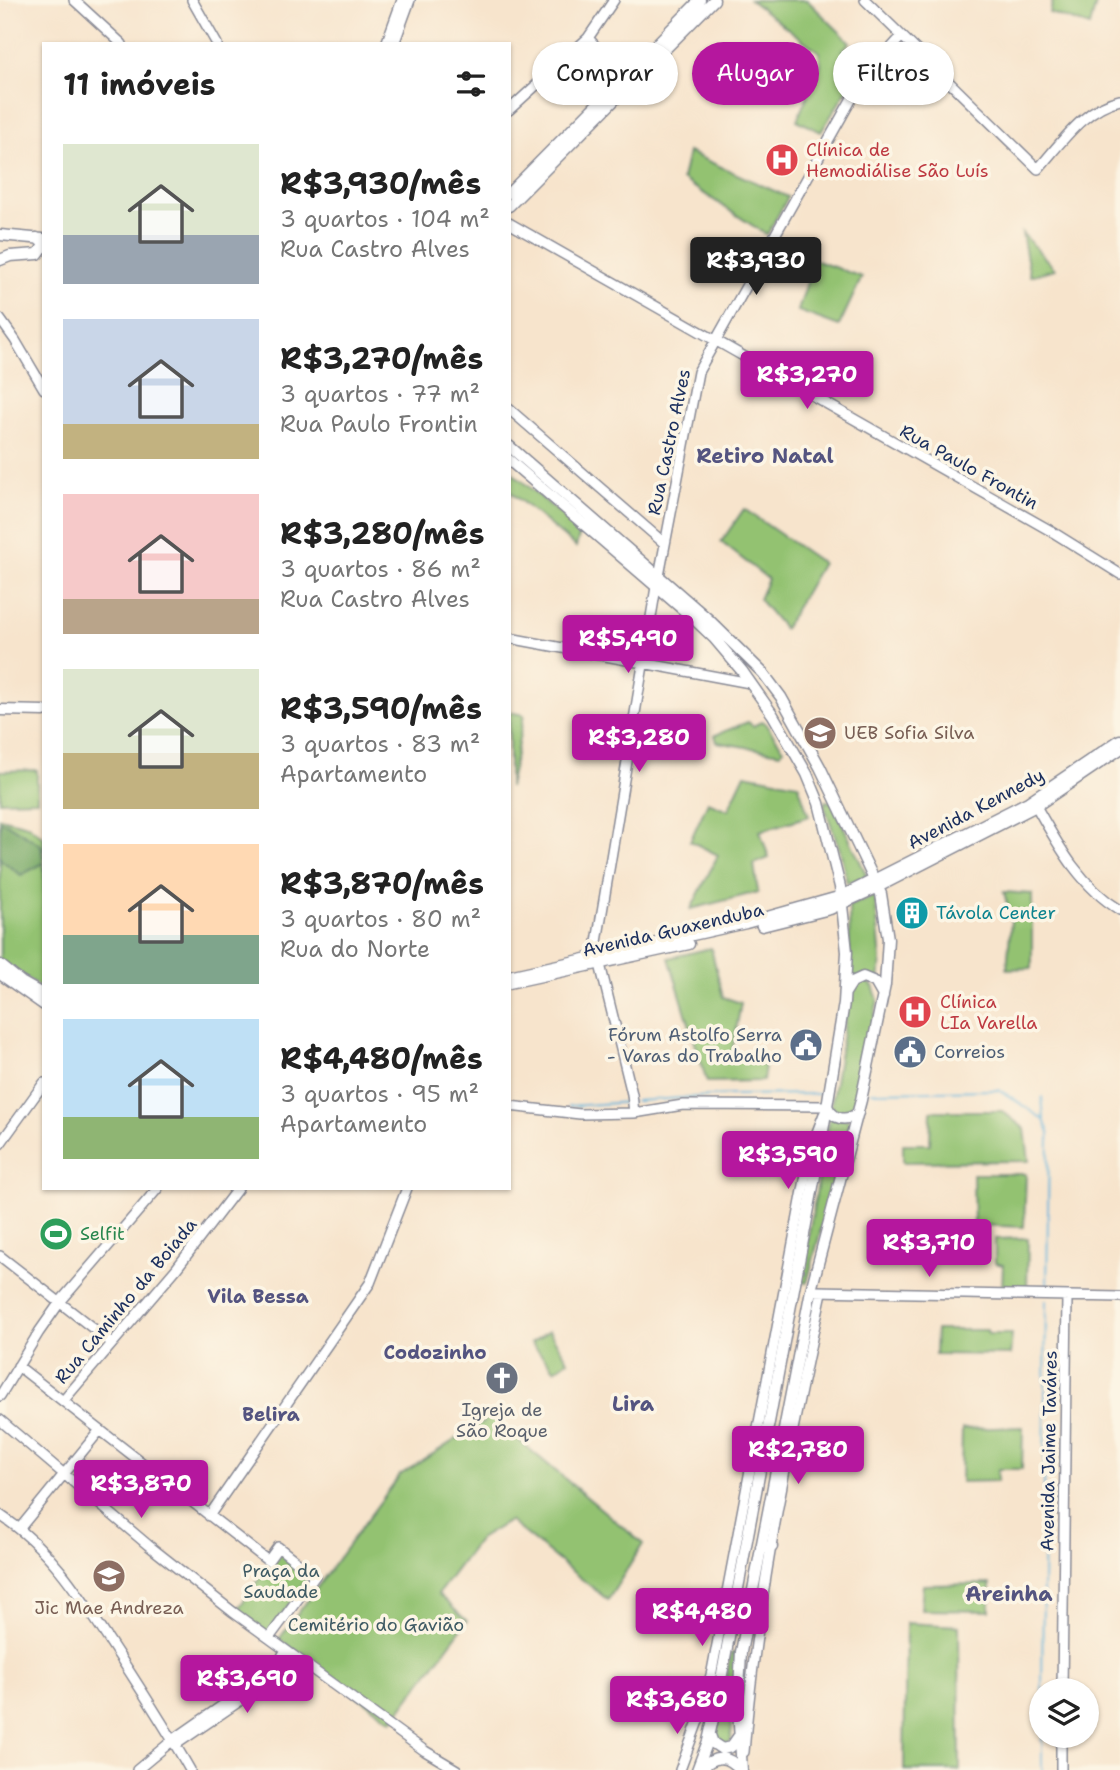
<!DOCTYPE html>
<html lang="pt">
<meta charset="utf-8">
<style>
body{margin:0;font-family:"Shantell Sans",sans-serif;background:#f6f6f6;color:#222;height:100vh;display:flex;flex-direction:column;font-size:26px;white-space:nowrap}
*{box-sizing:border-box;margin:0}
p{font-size:23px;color:#767676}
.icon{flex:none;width:38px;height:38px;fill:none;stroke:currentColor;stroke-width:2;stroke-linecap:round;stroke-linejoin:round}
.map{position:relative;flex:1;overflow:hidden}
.panel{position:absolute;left:42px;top:42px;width:469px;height:1148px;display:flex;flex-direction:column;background:#fff;border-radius:0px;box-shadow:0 2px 5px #0004}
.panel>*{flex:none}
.top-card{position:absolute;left:532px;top:42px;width:483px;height:63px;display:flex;gap:14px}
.fabs{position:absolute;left:1029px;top:1678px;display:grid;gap:14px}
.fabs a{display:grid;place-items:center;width:70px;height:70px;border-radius:50%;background:#fff;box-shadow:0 2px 5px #0004;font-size:35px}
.price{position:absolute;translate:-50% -60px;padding:0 16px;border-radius:7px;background:#b5179e;color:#fff;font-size:23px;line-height:46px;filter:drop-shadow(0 2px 4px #0008)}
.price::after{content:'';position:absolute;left:50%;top:42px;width:21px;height:16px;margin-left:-10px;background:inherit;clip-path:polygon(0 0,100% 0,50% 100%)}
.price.selected{background:#222;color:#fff}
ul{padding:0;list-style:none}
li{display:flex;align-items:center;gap:21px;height:175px;padding:0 21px}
li span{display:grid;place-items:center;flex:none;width:196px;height:140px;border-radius:0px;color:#555}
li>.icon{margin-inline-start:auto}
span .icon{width:84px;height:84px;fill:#fffc;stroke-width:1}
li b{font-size:30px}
h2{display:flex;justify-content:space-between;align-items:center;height:84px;padding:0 21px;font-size:30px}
.pill{padding:0 24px;border-radius:32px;background:#fff;box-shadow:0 2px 5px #0004;font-size:24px;line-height:63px}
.pill.selected{background:#b5179e;color:#fff}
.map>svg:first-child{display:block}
</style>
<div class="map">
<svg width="1120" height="1770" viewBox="0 0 1120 1770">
<rect width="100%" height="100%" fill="#fcf5e5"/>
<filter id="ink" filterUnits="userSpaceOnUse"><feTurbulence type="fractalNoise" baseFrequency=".0143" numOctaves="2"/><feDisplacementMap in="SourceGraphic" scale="14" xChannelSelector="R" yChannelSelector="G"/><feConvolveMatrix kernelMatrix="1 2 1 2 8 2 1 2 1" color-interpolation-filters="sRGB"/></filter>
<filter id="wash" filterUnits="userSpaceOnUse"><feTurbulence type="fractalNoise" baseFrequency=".00686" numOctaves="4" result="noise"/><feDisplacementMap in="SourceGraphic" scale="28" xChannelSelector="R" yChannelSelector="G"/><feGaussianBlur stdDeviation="1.57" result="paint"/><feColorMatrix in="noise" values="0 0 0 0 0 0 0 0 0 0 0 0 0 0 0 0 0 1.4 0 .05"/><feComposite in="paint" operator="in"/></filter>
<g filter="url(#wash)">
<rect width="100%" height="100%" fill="#f7e4cc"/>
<!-- green -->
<path fill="#93c271" stroke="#577868" stroke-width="2" d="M 750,0 L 807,0 L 850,42 L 843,50 L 860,69 L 821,132 L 797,120 L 821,64 L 819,52 Z
M 1053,0 L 1097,0 L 1090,26 L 1050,13 Z
M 688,152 L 788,197 L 767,235 L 682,179 Z
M 1022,233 L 1055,269 L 1030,276 Z
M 814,260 L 862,277 L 839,326 L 798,311 Z
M 509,470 L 578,529 L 580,533 L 576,547 L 509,491 Z
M 744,509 L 822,563 L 784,629 L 759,599 L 768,579 L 721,542 Z
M 509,712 L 524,715 L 509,788 Z
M 763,721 L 784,749 L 780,753 L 717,742 L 715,735 L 748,722 L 753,726 Z
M 37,770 L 37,800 L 0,801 L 0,771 Z
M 745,774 L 798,784 L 809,816 L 760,831 L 769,858 L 754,864 L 758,892 L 691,909 L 718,855 L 690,841 L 708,802 L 728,810 Z
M 826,801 L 832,802 L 867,876 L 847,883 L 840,850 L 824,805 Z
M 0,818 L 28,825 L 44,838 L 44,990 L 0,960 Z
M 1004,892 L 1032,894 L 1032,968 L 1007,969 L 1011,920 Z
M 875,896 L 881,960 L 879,982 L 850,978 L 849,906 Z
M 711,948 L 723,997 L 741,1003 L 732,1053 L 765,1066 L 763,1081 L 707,1082 L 669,958 Z
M 862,979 L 873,986 L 878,1000 L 856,1104 L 846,1113 L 837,1113 L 831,1106 L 849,997 L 853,987 Z
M 931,1111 L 1002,1111 L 1025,1129 L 1029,1161 L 903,1162 L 903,1144 L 930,1144 Z
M 830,1117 L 850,1120 L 807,1283 L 800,1282 Z
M 973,1174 L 1026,1174 L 1024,1227 L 974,1225 Z
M 1028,1238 L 1027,1290 L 1002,1289 L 1003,1265 L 995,1263 L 995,1239 Z
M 936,1330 L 987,1330 L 988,1334 L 1012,1334 L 1010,1355 L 935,1354 Z
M 549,1331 L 568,1360 L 555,1370 L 531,1343 Z
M 491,1417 L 643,1544 L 608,1600 L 509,1521 L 479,1539 L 438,1594 L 467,1621 L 392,1721 L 279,1639 L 400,1475 Z
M 1023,1427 L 1022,1469 L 998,1469 L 997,1481 L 961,1482 L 962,1429 Z
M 278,1551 L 309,1576 L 268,1634 L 236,1612 Z
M 990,1584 L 990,1611 L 921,1610 L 923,1585 Z
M 906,1623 L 959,1626 L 960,1770 L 904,1770 Z
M 731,1653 L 735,1653 L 731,1741 L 722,1746 L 715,1739 L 716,1730 Z"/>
<!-- forest -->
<path fill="#76a863" stroke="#486c60" stroke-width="2" d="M 0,822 L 6,823 L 41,845 L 44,863 L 21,875 L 0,859 Z"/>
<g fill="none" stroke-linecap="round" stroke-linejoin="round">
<!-- stream -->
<path stroke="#60b2db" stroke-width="2" d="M 871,1092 L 998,1090 C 1015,1098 1028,1110 1043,1119
M 1042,1097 L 1044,1120 L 1049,1132 L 1047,1290
M 636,1101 L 728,1095 L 822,1094
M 569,1106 L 631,1102
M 1042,1690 L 1046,1300
M 1042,1770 L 1042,1736"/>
</g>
</g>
<g filter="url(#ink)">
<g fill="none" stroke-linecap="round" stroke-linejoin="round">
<defs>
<path id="secondary" d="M 74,0 L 122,44
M 192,0 L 217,44
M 865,0 L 1038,169 C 1061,143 1085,107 1120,100
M 588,38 L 624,77
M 386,44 L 402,0
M 394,44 L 410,0
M 509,110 L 588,38 L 614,0
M 509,223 L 1051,531 L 1120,574
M 0,319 L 15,340 L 44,389
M 509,409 L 664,543
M 659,576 L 698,372 L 856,91 L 871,70 L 902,36
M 509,638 L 750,683
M 1036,806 C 1058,845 1080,886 1120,910
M 509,1106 L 580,1114 L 634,1113 L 683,1105 L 827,1106
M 634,1113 L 632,1094 L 596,948 L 656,587
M 0,1144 L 44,1083
M 0,1256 L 112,1343
M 816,1291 L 1120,1297
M 18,1366 L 268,1561 L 278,1547 L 315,1576 L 269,1638
M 0,1396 L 39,1332 L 60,1302 L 158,1188
M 63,1401 L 176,1269 L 238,1188
M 0,1420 L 148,1545 L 233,1612 L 425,1751 L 457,1770
M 0,1515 C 54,1550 85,1604 120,1657 C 144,1694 168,1731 190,1770
M 209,1516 L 370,1283 L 407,1188
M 20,1528 L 100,1430
M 1062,1690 L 1067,1297
M 175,1745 L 287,1669 L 296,1660
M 744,1752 C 757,1597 789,1443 822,1292
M 137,1770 L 173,1740 L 276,1668 L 285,1651
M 680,1770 L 701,1713 L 712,1671 L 811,1148 L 824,1114
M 1061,1770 L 1061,1736"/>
<path id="primary" d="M 509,193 L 700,0
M 509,206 L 714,0
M 0,235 L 43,239
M 0,260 L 10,256 L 38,254 L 43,247 L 43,243 L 37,238
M 509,446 L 708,619 L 763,673 L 781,697 L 820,767 L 881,894 L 888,939 L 885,985 L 861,1100 L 811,1290 L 741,1652 L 738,1710 L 742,1770
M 509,460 L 694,619 L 714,638 L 742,671 L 773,715 L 807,774 L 819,803 L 840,887 L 847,952 L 844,1003 L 820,1149 L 716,1706 L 708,1741 L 697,1770
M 0,710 L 44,711
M 762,926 L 830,909 L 872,890 L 1036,806 L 1120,749
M 0,965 L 21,982 L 44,995
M 0,974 L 44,1005
M 509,976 L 746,923 L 842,896 L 1028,802 L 1120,740
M 509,983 L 689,944
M 845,993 L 852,982 L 863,977 L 875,982 L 883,996
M 827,1106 C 833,1120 846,1122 858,1113
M 761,1547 L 772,1547
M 710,1735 L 713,1743 L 722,1749 L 731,1747 L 738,1737
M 701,1770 C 713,1755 728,1754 740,1770"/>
</defs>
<!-- secondary casing -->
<use href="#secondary" stroke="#898a95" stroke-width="12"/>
<!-- primary casing -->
<use href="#primary" stroke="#898a95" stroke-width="13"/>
<!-- secondary -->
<use href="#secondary" stroke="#fff" stroke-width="9"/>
<!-- primary -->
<use href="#primary" stroke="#fff" stroke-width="10"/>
</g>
</g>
<!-- icons -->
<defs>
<symbol id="hospital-disc" viewBox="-11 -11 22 22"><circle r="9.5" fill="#e0444e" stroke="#fcf5e5"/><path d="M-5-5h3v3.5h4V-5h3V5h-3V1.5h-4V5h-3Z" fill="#fff"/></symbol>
<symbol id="school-disc" viewBox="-11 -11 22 22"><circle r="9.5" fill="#8d6e63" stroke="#fcf5e5"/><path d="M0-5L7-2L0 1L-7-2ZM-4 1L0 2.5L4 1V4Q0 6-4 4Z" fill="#fff"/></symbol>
<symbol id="building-disc" viewBox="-11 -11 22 22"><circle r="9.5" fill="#0f9aa8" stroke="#fcf5e5"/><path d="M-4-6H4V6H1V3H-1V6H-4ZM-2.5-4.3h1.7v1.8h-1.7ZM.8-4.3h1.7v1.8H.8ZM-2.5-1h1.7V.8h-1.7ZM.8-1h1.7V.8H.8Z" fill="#fff"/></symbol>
<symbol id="civic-disc" viewBox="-11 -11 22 22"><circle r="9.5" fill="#5c6f8a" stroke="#fcf5e5"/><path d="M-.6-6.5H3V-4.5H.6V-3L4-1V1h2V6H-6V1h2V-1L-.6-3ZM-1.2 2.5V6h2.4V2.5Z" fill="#fff"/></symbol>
<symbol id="stadium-disc" viewBox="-11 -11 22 22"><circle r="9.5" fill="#2e9e5b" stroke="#fcf5e5"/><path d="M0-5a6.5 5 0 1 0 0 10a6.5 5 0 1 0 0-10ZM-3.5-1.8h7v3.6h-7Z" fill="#fff"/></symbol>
<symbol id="church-disc" viewBox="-11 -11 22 22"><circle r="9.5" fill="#6b7280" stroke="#fcf5e5"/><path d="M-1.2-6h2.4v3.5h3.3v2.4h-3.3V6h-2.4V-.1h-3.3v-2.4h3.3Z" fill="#fff"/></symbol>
</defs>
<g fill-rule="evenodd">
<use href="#hospital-disc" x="763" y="141" width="38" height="38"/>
<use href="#school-disc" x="801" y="714" width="38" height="38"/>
<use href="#building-disc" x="893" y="894" width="38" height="38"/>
<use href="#hospital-disc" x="896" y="993" width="38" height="38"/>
<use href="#civic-disc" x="787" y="1026" width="38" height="38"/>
<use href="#civic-disc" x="891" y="1033" width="38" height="38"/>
<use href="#stadium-disc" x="37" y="1215" width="38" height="38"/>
<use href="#church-disc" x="483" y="1359" width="38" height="38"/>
<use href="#school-disc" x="90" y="1557" width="38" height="38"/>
</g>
<g text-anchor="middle" stroke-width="7" stroke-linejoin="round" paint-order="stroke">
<!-- health labels -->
<g font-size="18" fill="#be3a42" stroke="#fcf5e5" text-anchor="start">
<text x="806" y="156">Clínica de<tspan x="806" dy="21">Hemodiálise São Luís</tspan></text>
<text x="940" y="1008">Clínica<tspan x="940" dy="21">LIa Varella</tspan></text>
</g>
<!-- street labels -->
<g font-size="18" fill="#1b2f5e" stroke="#fcf5e5">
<text transform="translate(669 442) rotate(-78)" y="6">Rua Castro Alves</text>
<text transform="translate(969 467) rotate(29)" y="6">Rua Paulo Frontin</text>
<text transform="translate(976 809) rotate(-28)" y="6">Avenida Kennedy</text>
<text transform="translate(673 930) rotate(-13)" y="6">Avenida Guaxenduba</text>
<text transform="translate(126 1301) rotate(-50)" y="6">Rua Caminho da Boiada</text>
<text transform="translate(1049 1451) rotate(-89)" y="6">Avenida Jaime Taváres</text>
</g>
<!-- education labels -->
<g font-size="18" fill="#785e54" stroke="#fcf5e5" text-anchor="start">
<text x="844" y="739">UEB Sofia Silva</text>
<text x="109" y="1614" text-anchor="middle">Jic Mae Andreza</text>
</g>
<!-- culture labels -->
<g font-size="18" fill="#0d838f" stroke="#fcf5e5" text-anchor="start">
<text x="936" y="919">Távola Center</text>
</g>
<!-- service labels -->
<g font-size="18" fill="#4e5e75" stroke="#fcf5e5" text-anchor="end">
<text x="782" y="1041">Fórum Astolfo Serra<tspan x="782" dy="21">- Varas do Trabalho</tspan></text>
<text x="934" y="1058" text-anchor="start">Correios</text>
</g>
<!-- leisure labels -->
<g font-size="18" fill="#27864d" stroke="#fcf5e5" text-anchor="start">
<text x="80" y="1240">Selfit</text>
</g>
<!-- worship labels -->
<g font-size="18" fill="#5b616d" stroke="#fcf5e5">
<text x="502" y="1416">Igreja de<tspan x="502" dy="21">São Roque</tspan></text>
</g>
<!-- park labels -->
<g font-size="18" fill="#3f5b64" stroke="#fcf5e5">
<text x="281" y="1577">Praça da<tspan x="281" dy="21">Saudade</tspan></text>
<text x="376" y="1631">Cemitério do Gavião</text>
</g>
<!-- neighbourhood labels -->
<g font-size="19" font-weight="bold" fill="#545480" stroke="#fcf5e5">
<text x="258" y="1303">Vila Bessa</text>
<text x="435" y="1359">Codozinho</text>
<text x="271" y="1421">Belira</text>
</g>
<!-- quarter labels -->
<g font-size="21" font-weight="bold" fill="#545480" stroke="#fcf5e5">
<text x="765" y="463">Retiro Natal</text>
<text x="633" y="1411">Lira</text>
<text x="1009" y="1601">Areinha</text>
</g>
</g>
</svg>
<div class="fabs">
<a><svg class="icon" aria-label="layers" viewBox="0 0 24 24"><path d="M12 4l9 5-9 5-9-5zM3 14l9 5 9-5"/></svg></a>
</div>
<b class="price selected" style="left:756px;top:297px">R$3,930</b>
<b class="price" style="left:807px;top:411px">R$3,270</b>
<b class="price" style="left:628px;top:675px">R$5,490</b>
<b class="price" style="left:639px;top:774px">R$3,280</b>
<b class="price" style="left:788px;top:1191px">R$3,590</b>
<b class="price" style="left:929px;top:1279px">R$3,710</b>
<b class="price" style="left:798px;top:1486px">R$2,780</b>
<b class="price" style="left:141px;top:1520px">R$3,870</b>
<b class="price" style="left:702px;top:1648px">R$4,480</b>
<b class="price" style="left:247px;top:1715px">R$3,690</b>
<b class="price" style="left:677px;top:1736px">R$3,680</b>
<div class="top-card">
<a class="pill">Comprar</a>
<a class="pill selected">Alugar</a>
<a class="pill">Filtros</a>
</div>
<section class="panel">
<h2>11 imóveis<svg class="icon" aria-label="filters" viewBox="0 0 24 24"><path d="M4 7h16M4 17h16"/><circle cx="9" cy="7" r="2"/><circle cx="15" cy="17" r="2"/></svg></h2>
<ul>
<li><span style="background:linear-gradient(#dfe7d0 65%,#9aa5b1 0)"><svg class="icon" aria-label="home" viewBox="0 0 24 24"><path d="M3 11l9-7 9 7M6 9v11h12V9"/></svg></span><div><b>R$3,930/mês</b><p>3 quartos · 104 m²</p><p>Rua Castro Alves</p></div></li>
<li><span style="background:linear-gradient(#c9d6e8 75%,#c2b280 0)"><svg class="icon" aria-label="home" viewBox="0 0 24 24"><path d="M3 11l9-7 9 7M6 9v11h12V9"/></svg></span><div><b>R$3,270/mês</b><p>3 quartos · 77 m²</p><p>Rua Paulo Frontin</p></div></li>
<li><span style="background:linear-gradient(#f6c9c9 75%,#b9a48a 0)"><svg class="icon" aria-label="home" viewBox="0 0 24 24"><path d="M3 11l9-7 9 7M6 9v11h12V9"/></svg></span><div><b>R$3,280/mês</b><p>3 quartos · 86 m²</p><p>Rua Castro Alves</p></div></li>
<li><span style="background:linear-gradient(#dfe7d0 60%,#c2b280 0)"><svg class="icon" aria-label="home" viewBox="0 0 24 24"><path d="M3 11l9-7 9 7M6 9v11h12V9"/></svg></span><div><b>R$3,590/mês</b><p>3 quartos · 83 m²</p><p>Apartamento</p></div></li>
<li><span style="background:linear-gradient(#ffd9b3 65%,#7fa58c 0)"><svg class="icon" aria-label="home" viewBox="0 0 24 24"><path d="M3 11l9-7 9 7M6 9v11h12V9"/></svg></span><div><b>R$3,870/mês</b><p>3 quartos · 80 m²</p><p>Rua do Norte</p></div></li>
<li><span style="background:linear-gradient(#bfe0f5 70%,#8fb573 0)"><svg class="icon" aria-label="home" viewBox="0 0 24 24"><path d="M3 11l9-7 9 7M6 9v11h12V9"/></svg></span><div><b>R$4,480/mês</b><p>3 quartos · 95 m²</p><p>Apartamento</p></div></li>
</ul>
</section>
</div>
